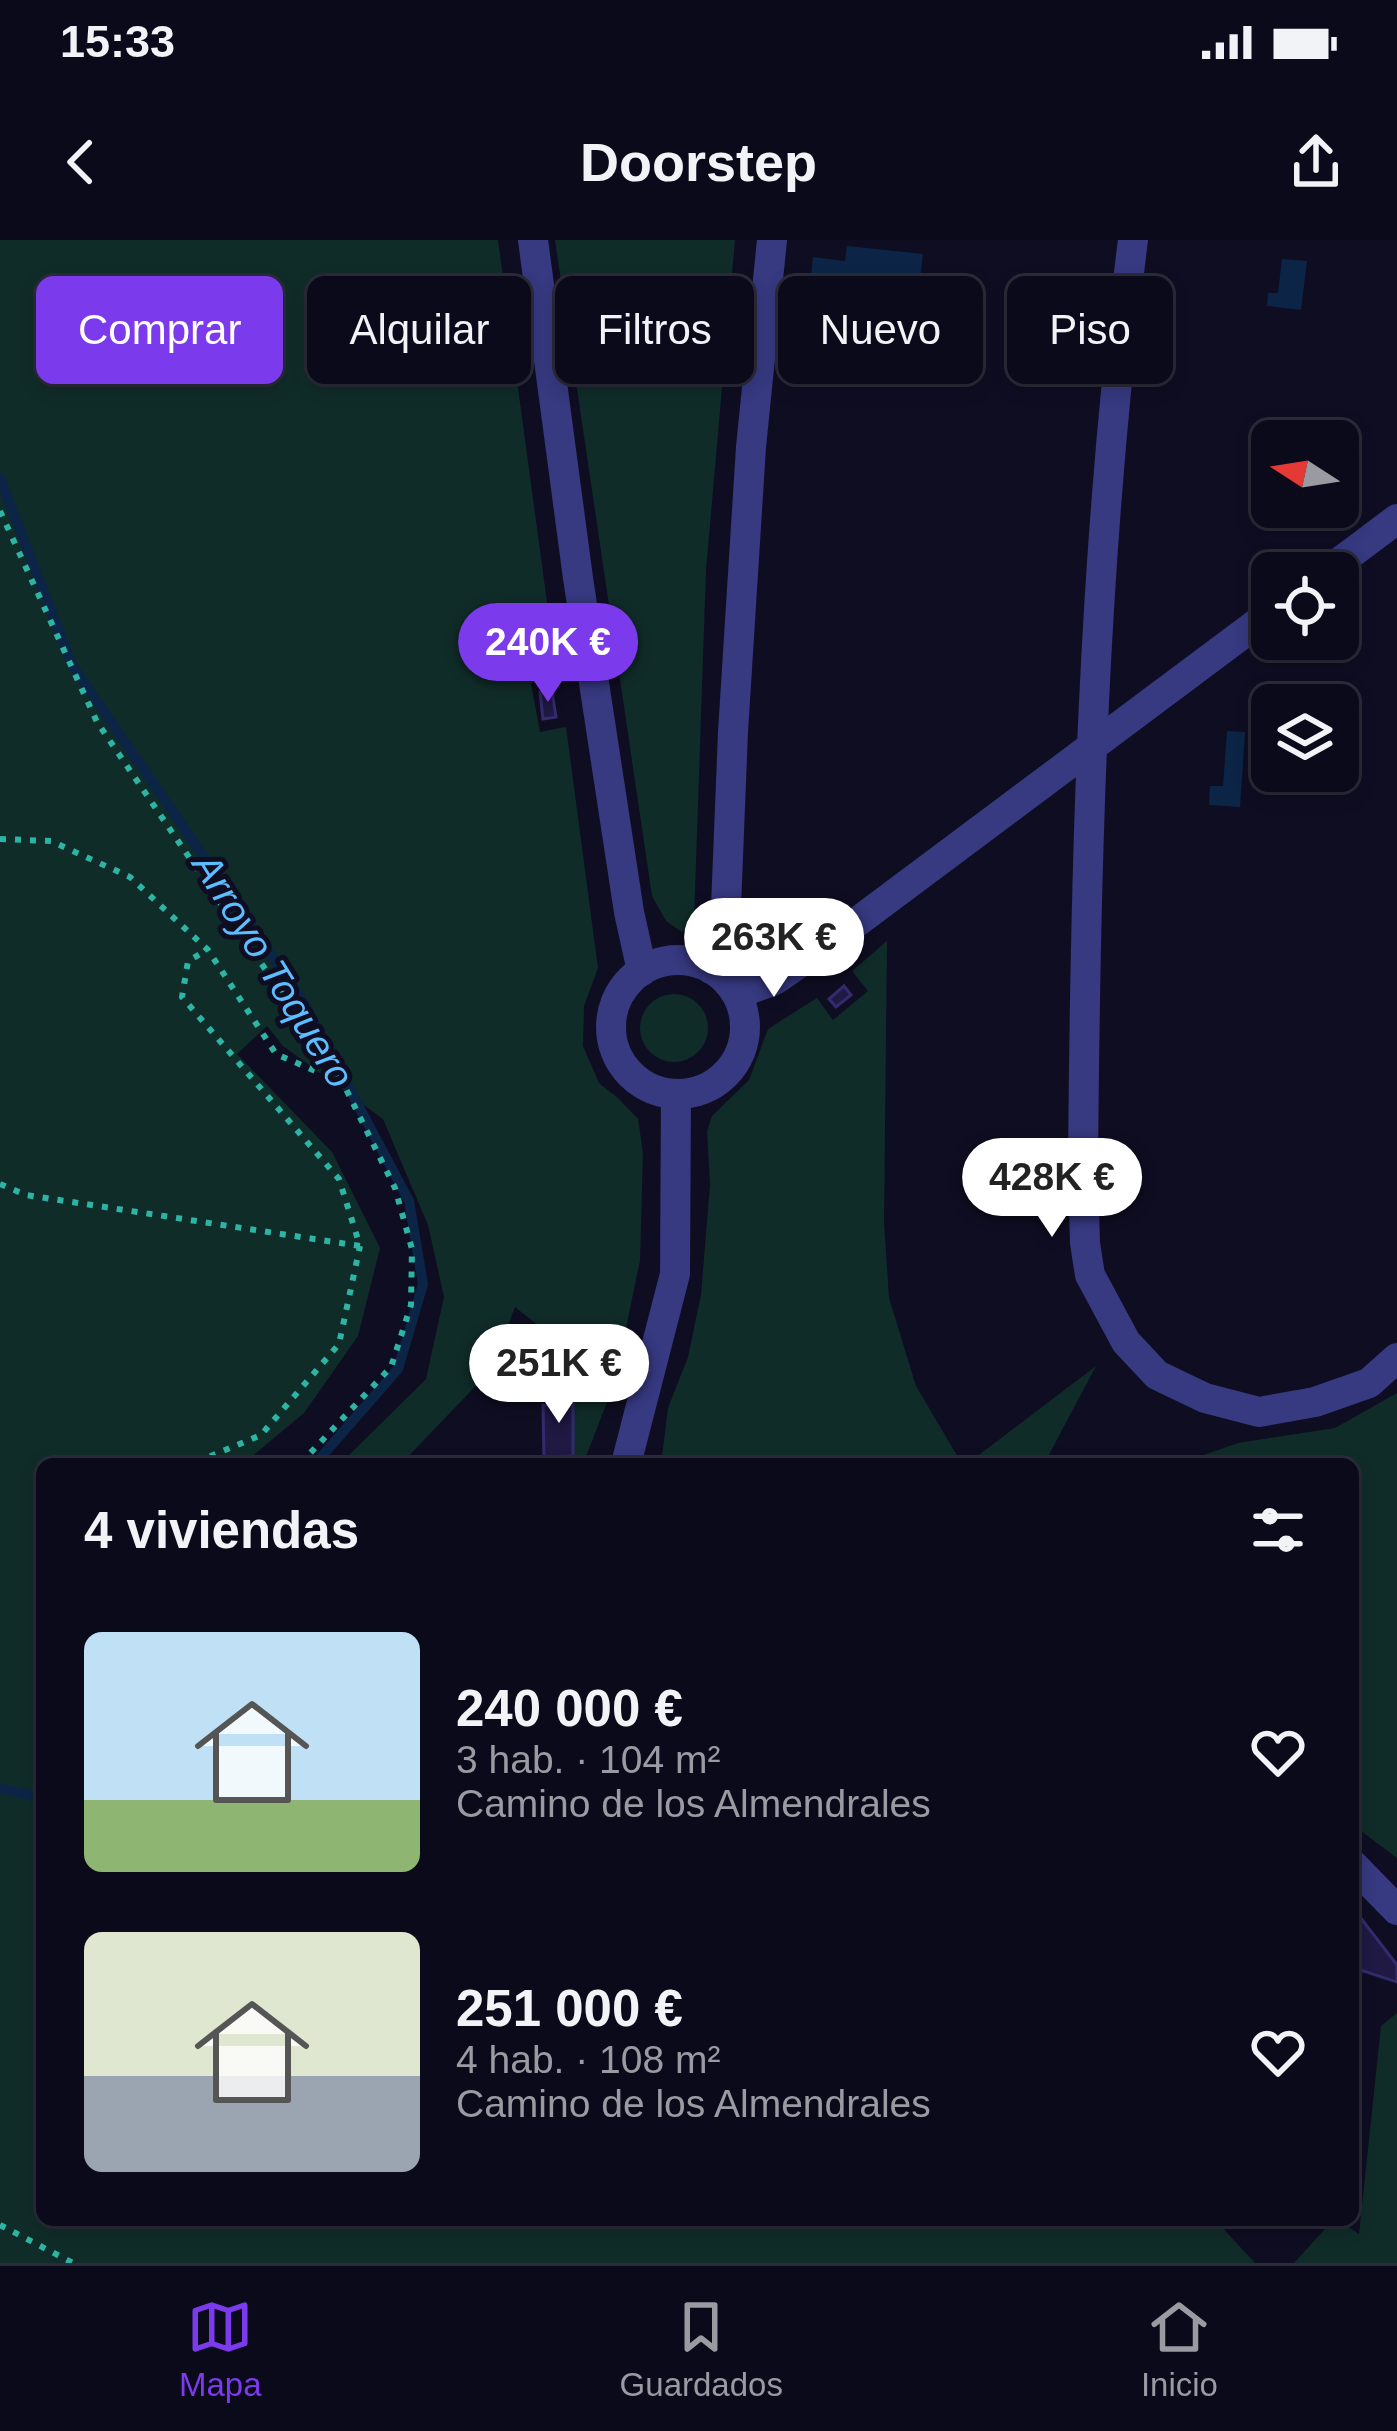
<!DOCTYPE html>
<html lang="es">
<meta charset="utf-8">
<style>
body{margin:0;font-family:Helvetica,sans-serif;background:#191827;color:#f1f3f6;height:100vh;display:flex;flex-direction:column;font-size:45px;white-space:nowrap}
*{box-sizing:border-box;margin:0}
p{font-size:39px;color:#9a9aa2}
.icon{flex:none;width:66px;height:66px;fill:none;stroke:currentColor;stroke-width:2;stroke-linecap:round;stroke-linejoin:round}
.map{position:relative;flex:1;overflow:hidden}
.sheet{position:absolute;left:36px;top:1218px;width:1323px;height:768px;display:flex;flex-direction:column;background:#0b0a1a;border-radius:18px;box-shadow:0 6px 18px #0003,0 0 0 3px #2b2b39}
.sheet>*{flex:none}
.top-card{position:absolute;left:36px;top:36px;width:1326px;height:108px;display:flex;gap:24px}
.needle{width:78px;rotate:282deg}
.tools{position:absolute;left:1251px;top:180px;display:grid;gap:24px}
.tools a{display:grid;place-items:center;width:108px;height:108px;border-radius:18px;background:#0b0a1a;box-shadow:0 6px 18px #0003,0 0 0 3px #2b2b39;font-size:60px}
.price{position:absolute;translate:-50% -102px;padding:0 27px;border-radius:42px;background:#fff;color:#222;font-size:39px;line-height:78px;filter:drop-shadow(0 3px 6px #0008)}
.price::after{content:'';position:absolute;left:50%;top:72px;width:36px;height:27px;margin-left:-18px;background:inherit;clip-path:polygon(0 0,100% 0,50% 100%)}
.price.current{background:#7c3aed;color:#fff}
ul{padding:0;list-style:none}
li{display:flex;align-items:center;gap:36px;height:300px;padding:0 48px}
li span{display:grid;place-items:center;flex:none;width:336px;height:240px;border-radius:18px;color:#555}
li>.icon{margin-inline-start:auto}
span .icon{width:144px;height:144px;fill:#fffc;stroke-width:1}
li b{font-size:51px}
h2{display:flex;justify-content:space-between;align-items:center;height:144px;padding:0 48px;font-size:51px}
.tag{padding:0 42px;border-radius:18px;background:#0b0a1a;box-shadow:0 6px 18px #0003,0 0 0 3px #2b2b39;font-size:42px;line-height:108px}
.tag.current{background:#7c3aed;color:#fff}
.status{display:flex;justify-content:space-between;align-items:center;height:84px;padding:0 60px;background:#0b0a1a;direction:ltr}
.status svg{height:33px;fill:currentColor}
header{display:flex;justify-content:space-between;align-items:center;height:156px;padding:0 48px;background:#0b0a1a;font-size:54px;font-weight:800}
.dock{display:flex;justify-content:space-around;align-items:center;height:168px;border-top:3px solid #2b2b39;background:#0b0a1a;font-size:33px;color:#9a9aa2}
.dock a{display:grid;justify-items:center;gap:6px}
.dock .current{color:#7c3aed}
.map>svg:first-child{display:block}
</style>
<div class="status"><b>15:33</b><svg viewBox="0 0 49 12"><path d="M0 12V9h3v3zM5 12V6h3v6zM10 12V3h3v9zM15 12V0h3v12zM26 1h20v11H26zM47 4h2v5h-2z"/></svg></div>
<header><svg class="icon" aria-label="back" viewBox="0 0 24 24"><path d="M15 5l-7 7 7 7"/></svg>Doorstep<svg class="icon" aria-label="share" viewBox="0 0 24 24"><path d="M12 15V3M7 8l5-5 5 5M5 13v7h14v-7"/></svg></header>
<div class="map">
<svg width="1397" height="2023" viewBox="0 0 1397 2023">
<rect width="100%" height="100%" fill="#0f0d22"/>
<!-- green -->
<path fill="#102c29" d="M 0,0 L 498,0 L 557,436 L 531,443 L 540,492 L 566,487 L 598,728 L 584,766 L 583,806 L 599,843 L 619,859 L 638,879 L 643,913 L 640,1020 L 615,1142 L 583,1224 L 573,1224 L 573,1113 L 515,1067 L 491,1130 L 401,1224 L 340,1224 L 426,1139 L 444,1057 L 428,985 L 383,879 L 283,806 L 267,786 L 237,814 L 332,912 L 380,1008 L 358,1096 L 304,1173 L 243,1224 L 42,1224 L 42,1980 L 1219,1980 L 1218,1983 L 1255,2023 L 0,2023 Z
M 555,0 L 735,0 L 706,330 L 694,681 L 682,692 L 666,681 L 652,656 Z
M 887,701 L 884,982 L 889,1058 L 916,1146 L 962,1224 L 661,1224 L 668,1168 L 688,1117 L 701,1055 L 710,945 L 707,891 L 712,876 L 749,840 L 768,789 L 817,758 L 833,780 L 868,751 L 852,731 Z
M640 788a34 34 0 1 1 68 0a34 34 0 1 1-68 0Z
M 1096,1126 L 1044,1224 L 967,1224 Z
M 1397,1153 L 1397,1618 L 1353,1585 L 1353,1224 L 1178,1224 L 1238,1203 L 1335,1188 Z
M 1397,1773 L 1397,2023 L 1294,2023 L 1333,1980 L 1338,1980 L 1359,1994 L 1381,1786 Z"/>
<!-- water -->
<path fill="#0c2547" d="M 847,6 L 923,14 L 919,47 L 811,35 L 813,17 L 845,21 Z
M 1282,19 L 1307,21 L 1301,70 L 1267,66 L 1268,53 L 1278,53 Z
M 1227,491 L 1245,492 L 1240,567 L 1209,565 L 1210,546 L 1223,546 Z"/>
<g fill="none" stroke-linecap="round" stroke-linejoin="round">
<!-- stream -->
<path stroke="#0c2547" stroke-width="10" d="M 0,238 L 72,425 L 303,761 L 409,961 L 423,1044 L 398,1129 L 315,1224
M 0,1549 L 42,1557"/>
</g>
<!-- building -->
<path fill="#1f1943" stroke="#342b6f" stroke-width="3" d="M 552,451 L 556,477 L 543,479 L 540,452 Z
M 844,746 L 851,755 L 836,767 L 829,759 Z
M 555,1151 L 573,1151 L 573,1216 L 544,1217 L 543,1165 L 556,1165 Z
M 1353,1668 L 1397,1725 L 1397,1742 L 1354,1728 Z"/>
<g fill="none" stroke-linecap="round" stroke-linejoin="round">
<!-- path -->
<path stroke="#2db4a4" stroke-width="6" stroke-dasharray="6 9" stroke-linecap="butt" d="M 0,271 L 97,482 L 342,842
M 0,599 L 51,601 L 130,637 L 208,710 L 276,814 L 343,843 L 395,948 L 412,1009 L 411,1065 L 391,1127 L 300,1224
M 0,944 L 26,955 L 360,1006 L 339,939 L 182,757 L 188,721 L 207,710
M 199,1224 L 199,1221 L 261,1195 L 339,1104 L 360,1006
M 0,1985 L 73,2023"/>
<!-- street -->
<path stroke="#373981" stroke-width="30" d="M 533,0 L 578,338 L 629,672 L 642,731
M 1133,0 C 1093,311 1085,624 1083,936 L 1085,1003 L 1090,1035 L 1126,1102 L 1157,1135 L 1205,1158 L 1259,1172 L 1315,1162 L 1369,1143 L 1397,1118
M 1325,333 L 1397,279
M611 787a67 67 0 1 1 134 0a67 67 0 1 1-134 0Z
M 711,729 L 725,692 L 733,492 L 751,207 L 772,0
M 737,754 L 775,740 L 829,703 L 1272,372
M 626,1224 L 675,1034 L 676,854
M 1353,1625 L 1397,1670"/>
</g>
<g text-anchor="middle" stroke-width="10" stroke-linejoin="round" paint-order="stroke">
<!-- water labels -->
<g font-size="39" font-style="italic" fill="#5cbdff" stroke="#0f0d22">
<text transform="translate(274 730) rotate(58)" y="14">Arroyo Toquero</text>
</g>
</g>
</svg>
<div class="tools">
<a><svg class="needle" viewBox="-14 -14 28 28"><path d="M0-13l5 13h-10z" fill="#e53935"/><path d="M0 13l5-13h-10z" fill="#9a9aa2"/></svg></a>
<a><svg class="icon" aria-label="locate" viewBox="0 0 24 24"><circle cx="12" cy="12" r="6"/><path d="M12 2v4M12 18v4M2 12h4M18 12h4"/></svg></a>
<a><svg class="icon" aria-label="layers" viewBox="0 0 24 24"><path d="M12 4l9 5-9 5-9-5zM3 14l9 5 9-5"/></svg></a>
</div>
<b class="price current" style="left:548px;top:465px">240K €</b>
<b class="price" style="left:774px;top:760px">263K €</b>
<b class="price" style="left:1052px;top:1000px">428K €</b>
<b class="price" style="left:559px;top:1186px">251K €</b>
<div class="top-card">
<a class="tag current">Comprar</a>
<a class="tag">Alquilar</a>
<a class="tag">Filtros</a>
<a class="tag">Nuevo</a>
<a class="tag">Piso</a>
</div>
<section class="sheet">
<h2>4 viviendas<svg class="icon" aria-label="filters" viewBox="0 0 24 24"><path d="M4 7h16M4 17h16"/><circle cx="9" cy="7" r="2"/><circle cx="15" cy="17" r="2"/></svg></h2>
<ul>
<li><span style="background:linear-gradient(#bfe0f5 70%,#8fb573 0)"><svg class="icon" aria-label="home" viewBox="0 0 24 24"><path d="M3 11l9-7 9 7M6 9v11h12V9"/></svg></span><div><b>240 000 €</b><p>3 hab. · 104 m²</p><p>Camino de los Almendrales</p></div><svg class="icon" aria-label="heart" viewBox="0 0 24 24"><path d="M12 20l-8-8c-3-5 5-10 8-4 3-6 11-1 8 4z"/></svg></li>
<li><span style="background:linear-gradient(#dfe7d0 60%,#9aa5b1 0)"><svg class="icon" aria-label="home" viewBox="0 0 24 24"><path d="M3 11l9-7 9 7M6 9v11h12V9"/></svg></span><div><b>251 000 €</b><p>4 hab. · 108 m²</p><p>Camino de los Almendrales</p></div><svg class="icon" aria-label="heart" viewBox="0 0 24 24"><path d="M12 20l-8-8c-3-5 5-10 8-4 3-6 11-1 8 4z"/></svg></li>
</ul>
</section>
</div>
<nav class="dock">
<a class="current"><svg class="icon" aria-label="map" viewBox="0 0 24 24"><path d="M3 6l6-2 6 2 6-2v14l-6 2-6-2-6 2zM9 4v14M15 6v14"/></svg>Mapa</a>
<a><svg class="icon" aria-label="saved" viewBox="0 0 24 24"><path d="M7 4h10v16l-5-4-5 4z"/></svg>Guardados</a>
<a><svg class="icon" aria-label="home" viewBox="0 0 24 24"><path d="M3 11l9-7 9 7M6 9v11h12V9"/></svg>Inicio</a>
</nav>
